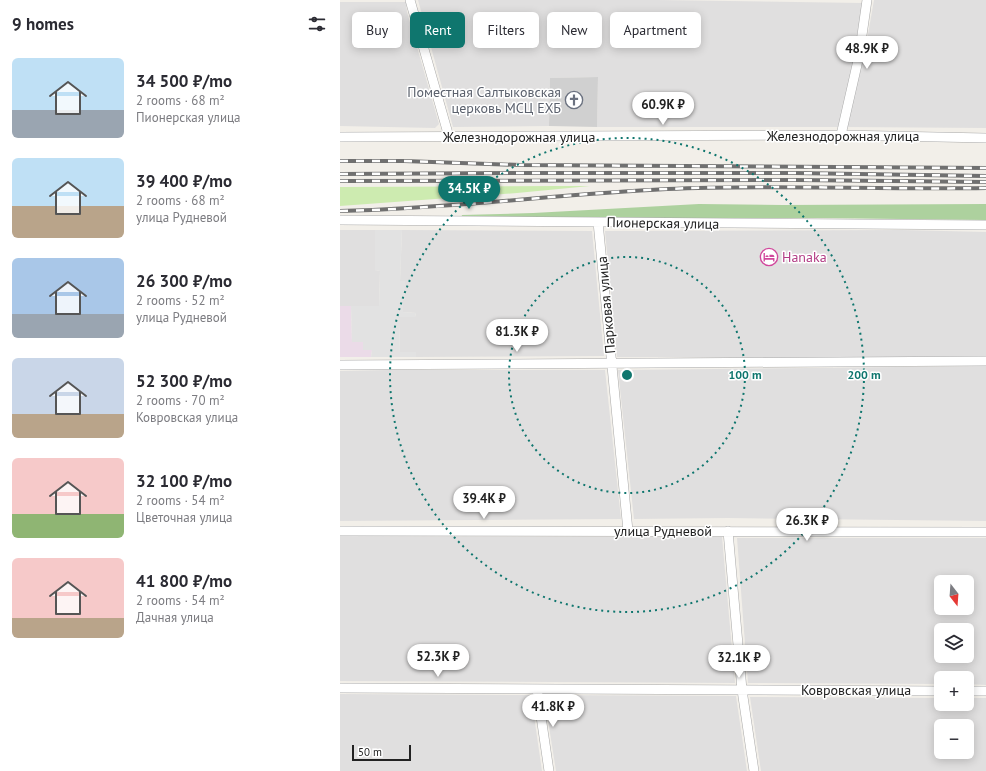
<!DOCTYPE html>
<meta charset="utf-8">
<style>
body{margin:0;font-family:"PT Sans",sans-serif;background:#f7f7f7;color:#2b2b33;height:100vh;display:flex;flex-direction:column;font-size:15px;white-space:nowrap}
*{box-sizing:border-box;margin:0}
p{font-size:13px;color:#7c7c81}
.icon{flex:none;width:22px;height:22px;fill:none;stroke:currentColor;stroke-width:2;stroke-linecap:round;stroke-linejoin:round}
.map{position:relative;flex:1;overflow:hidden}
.side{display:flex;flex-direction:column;background:#fff;width:340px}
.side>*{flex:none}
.guide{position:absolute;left:12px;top:12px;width:380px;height:36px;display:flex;gap:8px}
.needle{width:26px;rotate:163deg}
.buttons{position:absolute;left:594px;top:575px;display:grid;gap:8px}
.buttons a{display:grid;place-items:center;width:40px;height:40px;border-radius:6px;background:#fff;box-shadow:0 2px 10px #0003;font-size:20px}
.scale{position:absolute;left:12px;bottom:10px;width:59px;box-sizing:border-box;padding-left:4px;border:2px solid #222;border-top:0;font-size:11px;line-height:14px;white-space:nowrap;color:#222;-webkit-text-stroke:3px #fff;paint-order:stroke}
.price{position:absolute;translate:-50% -34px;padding:0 9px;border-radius:14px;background:#fff;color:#222;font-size:13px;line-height:26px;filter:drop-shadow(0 1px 2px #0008)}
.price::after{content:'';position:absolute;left:50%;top:24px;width:12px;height:9px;margin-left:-6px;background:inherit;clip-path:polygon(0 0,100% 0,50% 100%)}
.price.current{background:#0f766e;color:#fff}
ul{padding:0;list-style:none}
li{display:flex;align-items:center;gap:12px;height:100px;padding:0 12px}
li span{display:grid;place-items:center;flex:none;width:112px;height:80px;border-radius:6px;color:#555}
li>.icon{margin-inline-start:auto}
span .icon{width:48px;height:48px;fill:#fffc;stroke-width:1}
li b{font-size:17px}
h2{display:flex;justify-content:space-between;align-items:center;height:48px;padding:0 12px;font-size:17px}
.pill{padding:0 14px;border-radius:6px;background:#fff;box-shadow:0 2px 10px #0003;font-size:14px;line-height:36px}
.pill.current{background:#0f766e;color:#fff}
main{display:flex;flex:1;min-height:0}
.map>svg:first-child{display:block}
</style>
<main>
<section class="side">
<h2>9 homes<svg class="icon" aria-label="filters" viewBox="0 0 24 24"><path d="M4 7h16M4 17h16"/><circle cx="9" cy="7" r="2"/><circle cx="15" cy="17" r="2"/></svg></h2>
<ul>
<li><span style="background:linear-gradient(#bfe0f5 65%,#9aa5b1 0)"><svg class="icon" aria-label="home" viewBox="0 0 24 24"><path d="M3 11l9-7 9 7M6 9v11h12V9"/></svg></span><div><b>34 500 ₽/mo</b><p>2 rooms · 68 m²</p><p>Пионерская улица</p></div></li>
<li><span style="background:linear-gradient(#bfe0f5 60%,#b9a48a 0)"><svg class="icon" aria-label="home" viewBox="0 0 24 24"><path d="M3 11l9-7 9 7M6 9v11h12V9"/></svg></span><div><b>39 400 ₽/mo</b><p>2 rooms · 68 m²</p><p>улица Рудневой</p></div></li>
<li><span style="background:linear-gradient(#a9c7e8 70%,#9aa5b1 0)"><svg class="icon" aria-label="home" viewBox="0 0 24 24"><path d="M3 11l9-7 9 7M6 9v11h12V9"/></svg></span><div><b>26 300 ₽/mo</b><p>2 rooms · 52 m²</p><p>улица Рудневой</p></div></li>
<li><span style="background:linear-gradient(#c9d6e8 70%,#b9a48a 0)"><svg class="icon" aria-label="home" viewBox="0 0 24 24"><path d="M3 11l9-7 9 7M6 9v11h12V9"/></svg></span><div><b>52 300 ₽/mo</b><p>2 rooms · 70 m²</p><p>Ковровская улица</p></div></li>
<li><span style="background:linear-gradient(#f6c9c9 70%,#8fb573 0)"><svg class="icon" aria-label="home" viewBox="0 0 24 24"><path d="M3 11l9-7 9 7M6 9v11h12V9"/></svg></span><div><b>32 100 ₽/mo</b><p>2 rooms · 54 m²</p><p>Цветочная улица</p></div></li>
<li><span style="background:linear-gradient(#f6c9c9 75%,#b9a48a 0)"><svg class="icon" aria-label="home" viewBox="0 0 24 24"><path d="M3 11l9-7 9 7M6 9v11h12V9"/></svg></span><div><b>41 800 ₽/mo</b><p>2 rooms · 54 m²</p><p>Дачная улица</p></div></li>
</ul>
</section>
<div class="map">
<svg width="646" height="771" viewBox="0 0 646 771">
<rect width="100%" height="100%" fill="#f2efe9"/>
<!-- residential -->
<path fill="#e0dfdf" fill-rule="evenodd" d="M 78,0 L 318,0 L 522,3 L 517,52 L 498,127 L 257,127 L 258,77 L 210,78 L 209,126 L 113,127 Z
M 534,0 L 646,0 L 646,128 L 506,127 L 524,57 Z
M 0,2 L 66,2 L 67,12 L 99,124 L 95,128 L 0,126 Z
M 0,230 L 35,230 L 35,270 L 40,271 L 39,306 L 0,306 Z
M 62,230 L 252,231 L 264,356 L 76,357 L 75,352 L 60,353 L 59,317 L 75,317 L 76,313 L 63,312 L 63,300 L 65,300 L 65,282 L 60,281 Z
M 562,230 L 646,232 L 646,359 L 577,359 L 277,357 L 265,231 Z
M 646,366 L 646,521 L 388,518 L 294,519 L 278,370 Z
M 48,370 L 265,370 L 281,519 L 0,521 L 0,371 Z
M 0,536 L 382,537 L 395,683 L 0,681 Z
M 397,538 L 646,538 L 646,685 L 627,684 L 627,678 L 601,678 L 601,684 L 408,683 ZM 601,582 L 627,582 L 627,608 L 601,608 ZM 601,630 L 627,630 L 627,656 L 601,656 Z
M 0,694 L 191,695 L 202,771 L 0,771 Z
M 204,695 L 396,696 L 407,771 L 216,771 Z
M 410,697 L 601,698 L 601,704 L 627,704 L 627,698 L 646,698 L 646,771 L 421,771 ZM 601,726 L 627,726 L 627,752 L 601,752 Z"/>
<!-- industrial -->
<path fill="#ebdbe8" d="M 0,306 L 11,306 L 12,342 L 23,342 L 32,350 L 31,357 L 0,357 Z"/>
<!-- religious -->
<path fill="#d0d0d0" d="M 258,77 L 257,127 L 209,126 L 210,78 Z"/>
<!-- grass -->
<path fill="#cdebb0" d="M 217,186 L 250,186 L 177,193 L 0,206 L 0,187 Z"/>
<!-- forest -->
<path fill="#add19e" d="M 359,204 L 443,205 L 646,204 L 646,220 L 477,218 L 121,218 L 122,215 L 193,213 Z"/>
<!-- parking -->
<path fill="#e2e2e2" d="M 35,230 L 62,230 L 60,281 L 65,281 L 65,300 L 63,300 L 63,312 L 76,313 L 75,317 L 59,317 L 60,352 L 76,352 L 76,357 L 31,357 L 32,350 L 23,350 L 23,342 L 12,342 L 11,306 L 39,306 L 40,271 L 35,270 Z"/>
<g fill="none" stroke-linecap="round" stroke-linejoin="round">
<defs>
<path id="minor" d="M 70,0 L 109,137
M 501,135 L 519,56 L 527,0
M 0,137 L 501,135 L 646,138
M 0,220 L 646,225
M 258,222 L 288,531
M 0,365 L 646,361
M 0,531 L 646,532
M 388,531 L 402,690 L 414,771
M 0,688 L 601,691
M 197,689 L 209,771
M 627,691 L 646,691"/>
</defs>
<!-- minor casing -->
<use href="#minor" stroke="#a9a9a9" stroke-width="10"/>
<!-- minor -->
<use href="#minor" stroke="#fff" stroke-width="9"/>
<defs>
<path id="rail" d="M 0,161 L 64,161 L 180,165 L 646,168
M 0,174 L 180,173 L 455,173 L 646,176
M 0,181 L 456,180 L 646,182
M 0,211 C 109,209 218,194 327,189 C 434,184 540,190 646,188"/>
</defs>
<!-- rail casing -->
<use href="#rail" stroke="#707070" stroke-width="4"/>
<!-- rail -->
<use href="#rail" stroke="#fff" stroke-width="2.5" stroke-dasharray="8" stroke-linecap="butt"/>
</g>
<!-- distance rings -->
<g fill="none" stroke="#0f766e" stroke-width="2" stroke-dasharray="2 4">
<circle cx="287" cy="375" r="118"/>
<circle cx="287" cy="375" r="237"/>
</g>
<!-- icons -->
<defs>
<symbol id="church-ring" viewBox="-11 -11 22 22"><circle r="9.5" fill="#fff" stroke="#6b7280" stroke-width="1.5"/><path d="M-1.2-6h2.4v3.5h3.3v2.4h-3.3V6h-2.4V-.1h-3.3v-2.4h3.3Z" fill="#6b7280"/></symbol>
<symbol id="hotel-ring" viewBox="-11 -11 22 22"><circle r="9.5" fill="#fff" stroke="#d1479c" stroke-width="1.5"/><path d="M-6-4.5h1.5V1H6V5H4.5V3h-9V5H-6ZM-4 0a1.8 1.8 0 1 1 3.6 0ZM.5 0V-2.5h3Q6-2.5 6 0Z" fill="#d1479c"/></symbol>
</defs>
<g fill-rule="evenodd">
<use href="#church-ring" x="224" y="90" width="20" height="20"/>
<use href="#hotel-ring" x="419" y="247" width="20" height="20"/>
</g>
<g text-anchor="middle" stroke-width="3" stroke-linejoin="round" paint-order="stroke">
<!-- worship labels -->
<g font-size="14" fill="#5b616d" stroke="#fff" text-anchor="end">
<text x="221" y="97">Поместная Салтыковская<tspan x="221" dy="16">церковь МСЦ ЕХБ</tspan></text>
</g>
<!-- street labels -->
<g font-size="14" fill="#222" stroke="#fff">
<text x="503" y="141">Железнодорожная улица</text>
<text x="179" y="142">Железнодорожная улица</text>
<text transform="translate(323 223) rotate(1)" y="5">Пионерская улица</text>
<text transform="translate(266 305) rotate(-95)" y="5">Парковая улица</text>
<text x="323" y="536">улица Рудневой</text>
<text x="516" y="695">Ковровская улица</text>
</g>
<!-- hotel labels -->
<g font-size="14" fill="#b23c85" stroke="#fff" text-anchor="start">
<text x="442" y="262">Hanaka</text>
</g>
</g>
<circle cx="287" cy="375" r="6" fill="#0f766e" stroke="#fff" stroke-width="2"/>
<g font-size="12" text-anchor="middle" font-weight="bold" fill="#0f766e" stroke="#fff" stroke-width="3" stroke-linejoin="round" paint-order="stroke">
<text x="405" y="379">100 m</text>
<text x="524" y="379">200 m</text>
</g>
</svg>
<div class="buttons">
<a><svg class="needle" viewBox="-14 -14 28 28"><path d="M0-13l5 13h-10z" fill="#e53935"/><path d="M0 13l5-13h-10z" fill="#7c7c81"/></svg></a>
<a><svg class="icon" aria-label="layers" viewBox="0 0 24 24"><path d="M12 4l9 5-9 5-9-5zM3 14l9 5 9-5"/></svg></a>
<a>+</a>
<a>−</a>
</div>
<div class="scale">50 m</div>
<b class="price" style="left:527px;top:70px">48.9K ₽</b>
<b class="price" style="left:323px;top:126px">60.9K ₽</b>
<b class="price current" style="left:129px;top:210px">34.5K ₽</b>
<b class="price" style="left:177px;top:353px">81.3K ₽</b>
<b class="price" style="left:144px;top:520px">39.4K ₽</b>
<b class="price" style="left:467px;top:542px">26.3K ₽</b>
<b class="price" style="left:98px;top:678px">52.3K ₽</b>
<b class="price" style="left:399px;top:679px">32.1K ₽</b>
<b class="price" style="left:213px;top:728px">41.8K ₽</b>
<div class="guide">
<a class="pill">Buy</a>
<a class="pill current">Rent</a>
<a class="pill">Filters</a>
<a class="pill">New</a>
<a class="pill">Apartment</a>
</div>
</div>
</main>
